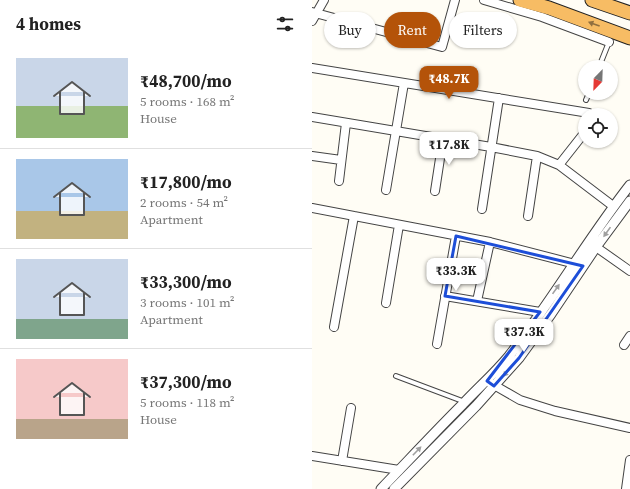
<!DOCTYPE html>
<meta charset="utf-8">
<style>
body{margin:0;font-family:"Source Serif 4",serif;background:#f2f2f2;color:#222;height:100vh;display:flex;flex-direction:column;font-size:15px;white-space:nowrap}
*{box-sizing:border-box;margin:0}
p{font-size:13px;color:#767676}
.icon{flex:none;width:22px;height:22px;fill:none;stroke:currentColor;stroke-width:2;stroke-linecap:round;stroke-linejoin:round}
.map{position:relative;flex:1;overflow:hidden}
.panel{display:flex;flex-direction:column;background:#fff;width:312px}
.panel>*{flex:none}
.guide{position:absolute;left:12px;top:12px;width:246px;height:36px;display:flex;gap:8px}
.needle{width:26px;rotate:203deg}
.tools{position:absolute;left:266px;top:60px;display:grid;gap:8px}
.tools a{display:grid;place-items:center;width:40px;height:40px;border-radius:50%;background:#fff;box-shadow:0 1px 3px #0004;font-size:20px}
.price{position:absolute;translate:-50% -34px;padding:0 9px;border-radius:8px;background:#fff;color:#222;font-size:13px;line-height:26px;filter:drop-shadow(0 1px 2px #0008)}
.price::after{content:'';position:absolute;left:50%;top:24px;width:12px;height:9px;margin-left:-6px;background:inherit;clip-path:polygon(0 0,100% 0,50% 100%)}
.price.selected{background:#b45309;color:#fff}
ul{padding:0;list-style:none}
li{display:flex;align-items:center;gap:12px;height:100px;padding:0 16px}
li+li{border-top:1px solid #e0e0e0}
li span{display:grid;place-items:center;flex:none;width:112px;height:80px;border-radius:0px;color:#555}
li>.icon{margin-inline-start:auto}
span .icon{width:48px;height:48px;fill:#fffc;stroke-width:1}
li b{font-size:17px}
h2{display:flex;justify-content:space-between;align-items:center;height:48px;padding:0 16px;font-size:17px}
.pill{padding:0 14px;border-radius:18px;background:#fff;box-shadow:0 1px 3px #0004;font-size:14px;line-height:36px}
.pill.selected{background:#b45309;color:#fff}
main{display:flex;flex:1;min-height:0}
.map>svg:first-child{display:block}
</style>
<main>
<section class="panel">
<h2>4 homes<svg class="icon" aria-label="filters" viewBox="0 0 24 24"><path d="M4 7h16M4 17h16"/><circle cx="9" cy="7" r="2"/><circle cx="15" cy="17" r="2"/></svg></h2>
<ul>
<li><span style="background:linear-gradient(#c9d6e8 60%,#8fb573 0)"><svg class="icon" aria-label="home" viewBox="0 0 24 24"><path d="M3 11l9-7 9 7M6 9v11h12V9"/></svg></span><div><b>₹48,700/mo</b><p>5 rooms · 168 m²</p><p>House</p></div></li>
<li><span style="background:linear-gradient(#a9c7e8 65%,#c2b280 0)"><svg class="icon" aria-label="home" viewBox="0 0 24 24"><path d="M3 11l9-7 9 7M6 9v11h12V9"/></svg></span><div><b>₹17,800/mo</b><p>2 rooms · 54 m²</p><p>Apartment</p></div></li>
<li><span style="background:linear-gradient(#c9d6e8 75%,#7fa58c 0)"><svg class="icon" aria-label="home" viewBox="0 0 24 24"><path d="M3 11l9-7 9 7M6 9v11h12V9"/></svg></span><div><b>₹33,300/mo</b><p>3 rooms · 101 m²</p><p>Apartment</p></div></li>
<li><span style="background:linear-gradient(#f6c9c9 75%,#b9a48a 0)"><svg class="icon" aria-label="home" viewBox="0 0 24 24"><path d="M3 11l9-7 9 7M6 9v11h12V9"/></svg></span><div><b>₹37,300/mo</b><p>5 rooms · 118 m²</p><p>House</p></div></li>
</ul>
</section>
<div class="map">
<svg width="318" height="489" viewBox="0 0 318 489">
<rect width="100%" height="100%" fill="#fffdf5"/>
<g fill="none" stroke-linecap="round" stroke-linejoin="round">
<defs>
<path id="service" d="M 287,67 L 297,42
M 274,100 L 277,93
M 84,376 L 153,402"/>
<path id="minor" d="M 172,0 L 230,17 L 297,42
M 0,12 L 130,47 L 143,0
M 0,21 L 12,0
M 0,68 L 277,113 L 279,115
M 0,117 L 179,147 L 225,156 L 247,165 L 301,206
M 0,156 L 29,160
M 247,165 L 273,132
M 27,181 L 34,123
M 74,190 L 92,83
M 123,191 L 131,139
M 0,208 L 178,242 L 267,265
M 170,209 L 187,98
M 216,216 L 225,156
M 284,247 L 318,271
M 133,296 L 228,312
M 165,301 L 178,242
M 74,303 L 87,225
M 22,327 L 42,216
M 125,344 L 144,236
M 312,345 L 318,336
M 175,381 L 208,400 L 243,411 L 318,428
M 0,456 L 87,470
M 30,461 L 39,408
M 314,489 L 318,460"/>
<path id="tertiary" d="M 69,489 C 96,461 123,432 151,404 C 166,388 183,373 197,356 C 240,301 275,240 318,185
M 82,489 L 164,406 L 207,358 L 239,314 L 284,247 L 318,201"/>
<path id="trunk" d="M 208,0 L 237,8 L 318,38
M 280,0 L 318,13"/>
</defs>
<!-- service casing -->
<use href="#service" stroke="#444" stroke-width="6"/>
<!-- minor casing -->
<use href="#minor" stroke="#444" stroke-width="10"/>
<!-- tertiary casing -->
<use href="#tertiary" stroke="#444" stroke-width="11"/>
<!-- trunk casing -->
<use href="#trunk" stroke="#222" stroke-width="15"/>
<!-- service -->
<use href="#service" stroke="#fff" stroke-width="4"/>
<!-- minor -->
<use href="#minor" stroke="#fff" stroke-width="8"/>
<!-- tertiary -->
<use href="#tertiary" stroke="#fff" stroke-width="9"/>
<!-- trunk -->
<use href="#trunk" stroke="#f7bc64" stroke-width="13"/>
</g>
<!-- one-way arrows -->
<defs><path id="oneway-solid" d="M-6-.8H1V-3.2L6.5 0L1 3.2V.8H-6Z"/></defs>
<use fill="#906f3f" href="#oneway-solid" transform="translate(282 24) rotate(-160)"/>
<g fill="#a0a0a0">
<use href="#oneway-solid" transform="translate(295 232) rotate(125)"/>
<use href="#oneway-solid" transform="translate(244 289) rotate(-55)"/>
<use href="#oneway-solid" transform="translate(195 372) rotate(131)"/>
<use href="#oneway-solid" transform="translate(105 451) rotate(-46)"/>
</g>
<!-- marked area -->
<path fill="none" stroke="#1d4ed8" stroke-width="3" stroke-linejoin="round" d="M 144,236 L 271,266 L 207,358 L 182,386 L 175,381 L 228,312 L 133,296 Z"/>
</svg>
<div class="tools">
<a><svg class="needle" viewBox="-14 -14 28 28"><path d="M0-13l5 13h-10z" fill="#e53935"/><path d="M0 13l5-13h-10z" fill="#767676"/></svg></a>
<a><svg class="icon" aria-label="locate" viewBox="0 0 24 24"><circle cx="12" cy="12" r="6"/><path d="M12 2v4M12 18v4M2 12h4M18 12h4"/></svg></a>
</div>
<b class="price selected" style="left:137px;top:100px">₹48.7K</b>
<b class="price" style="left:137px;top:166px">₹17.8K</b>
<b class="price" style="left:144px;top:292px">₹33.3K</b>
<b class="price" style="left:212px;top:353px">₹37.3K</b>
<div class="guide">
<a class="pill">Buy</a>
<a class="pill selected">Rent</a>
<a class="pill">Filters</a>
</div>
</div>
</main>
